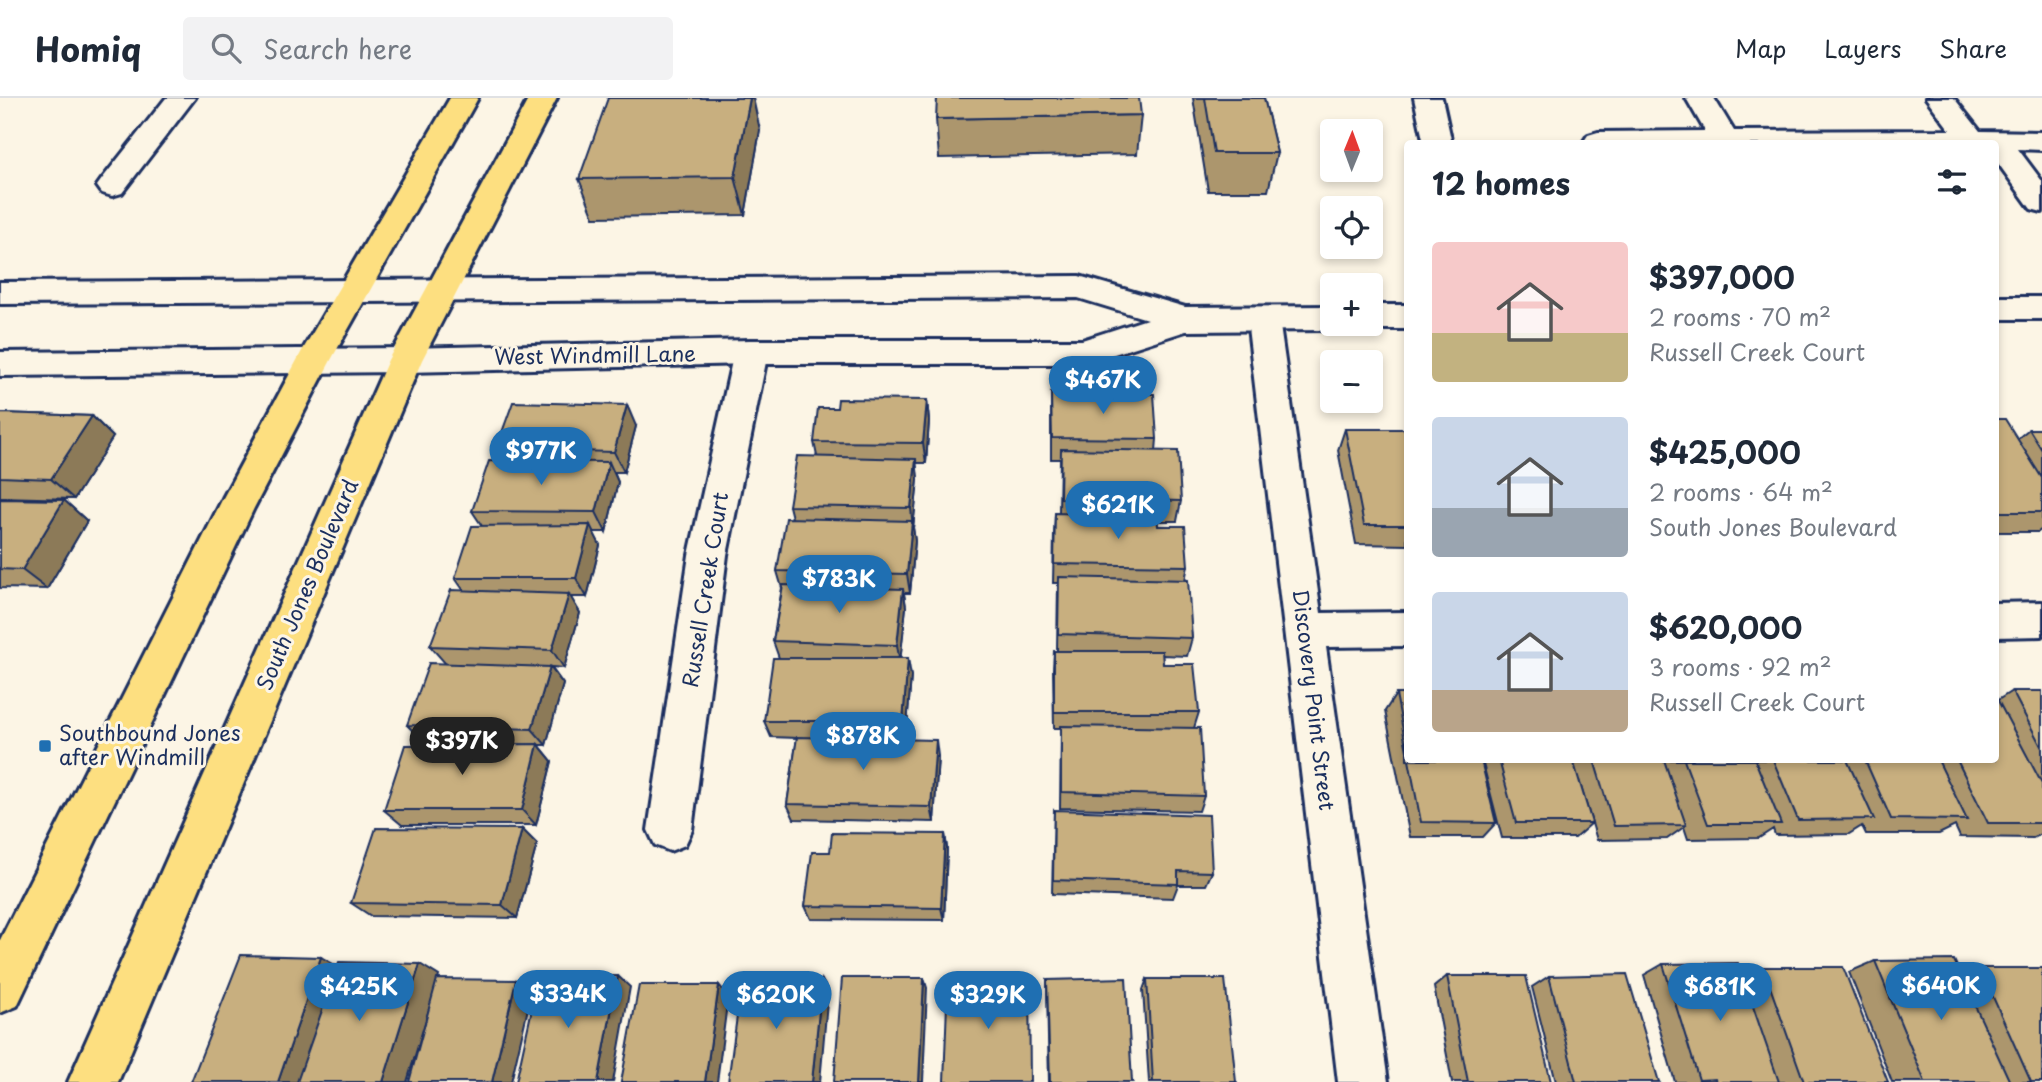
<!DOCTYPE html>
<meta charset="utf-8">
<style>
body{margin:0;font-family:"Playpen Sans",sans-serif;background:#f2f2f3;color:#1f2937;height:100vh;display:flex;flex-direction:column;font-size:26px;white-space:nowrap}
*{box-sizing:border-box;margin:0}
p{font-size:23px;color:#747a83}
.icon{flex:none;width:38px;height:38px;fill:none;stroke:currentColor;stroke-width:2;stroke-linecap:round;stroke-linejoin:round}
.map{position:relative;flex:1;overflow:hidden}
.sheet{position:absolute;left:1404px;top:42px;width:595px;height:623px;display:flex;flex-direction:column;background:#fff;border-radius:7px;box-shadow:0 4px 10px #0003}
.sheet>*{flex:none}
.needle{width:46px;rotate:1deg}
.buttons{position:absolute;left:1320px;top:21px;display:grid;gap:14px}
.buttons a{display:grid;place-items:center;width:63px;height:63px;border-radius:7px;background:#fff;box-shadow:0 4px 10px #0003;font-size:35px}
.price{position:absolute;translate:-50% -60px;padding:0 16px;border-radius:24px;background:#1f6fb2;color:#fff;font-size:23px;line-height:46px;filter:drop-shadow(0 2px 4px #0008)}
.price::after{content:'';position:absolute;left:50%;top:42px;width:21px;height:16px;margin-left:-10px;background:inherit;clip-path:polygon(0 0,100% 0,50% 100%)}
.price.current{background:#222;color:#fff}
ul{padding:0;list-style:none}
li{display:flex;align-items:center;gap:21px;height:175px;padding:0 28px}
li span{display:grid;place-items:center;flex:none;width:196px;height:140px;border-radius:7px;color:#555}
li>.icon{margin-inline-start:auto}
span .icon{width:84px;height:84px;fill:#fffc;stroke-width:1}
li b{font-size:30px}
h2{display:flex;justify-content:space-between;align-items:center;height:84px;padding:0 28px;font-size:30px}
header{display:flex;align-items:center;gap:42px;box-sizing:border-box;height:98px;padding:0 35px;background:#fff;border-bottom:2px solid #e0e1e3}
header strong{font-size:33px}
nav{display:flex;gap:38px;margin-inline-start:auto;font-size:24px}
.search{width:490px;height:63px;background:#f2f2f3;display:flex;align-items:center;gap:18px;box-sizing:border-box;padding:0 24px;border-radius:7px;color:#747a83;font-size:26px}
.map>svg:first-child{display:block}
</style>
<header>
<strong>Homiq</strong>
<div class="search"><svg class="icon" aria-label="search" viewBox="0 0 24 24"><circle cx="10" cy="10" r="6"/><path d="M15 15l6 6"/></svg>Search here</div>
<nav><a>Map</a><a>Layers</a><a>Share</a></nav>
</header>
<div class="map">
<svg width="2042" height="984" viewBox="0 0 2042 984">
<rect width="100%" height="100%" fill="#fcf5e5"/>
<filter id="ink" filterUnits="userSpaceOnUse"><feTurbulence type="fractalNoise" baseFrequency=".0143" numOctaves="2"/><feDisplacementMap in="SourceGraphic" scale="14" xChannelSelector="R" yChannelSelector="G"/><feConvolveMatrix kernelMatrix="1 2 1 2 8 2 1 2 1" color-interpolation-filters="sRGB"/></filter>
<g filter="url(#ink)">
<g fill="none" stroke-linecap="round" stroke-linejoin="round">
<defs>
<path id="street" d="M 166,0 L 195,0 L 122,95 L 112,98 L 102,95 L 97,88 L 102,81 Z
M 1414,0 L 1442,0 L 1452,46 L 1424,46 Z
M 1686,0 L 1714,0 L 1734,33 L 1950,32 L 1926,0 L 1954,0 L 1980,33 L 2042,34 L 2042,52 L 2018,51 L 2042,83 L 2042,114 L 2031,111 L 1995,61 L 1995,46 L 1585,46 L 1584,43 L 1588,37 L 1598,34 L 1705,33 Z
M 1263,209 L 1275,213 L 1279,221 L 1321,515 L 1407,514 L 1407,548 L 1326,549 L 1388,984 L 1338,984 L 1247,221 L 1251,213 Z
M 751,242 L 763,245 L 768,254 L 727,457 L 692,732 L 685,747 L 670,753 L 655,747 L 648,732 L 689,457 L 734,254 L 739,245 Z
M 2042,504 L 2042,538 L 1995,539 L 1995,505 Z"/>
<path id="secondary" d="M 1079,178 L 1185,209 L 1332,208 L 1332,226 L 1345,226 L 1332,232 L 1186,233 L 1083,266 L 751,266 L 405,274 L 0,278 L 0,254 L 405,250 L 751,242 L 1082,242 L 1147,221 L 1078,200 L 0,206 L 0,184 Z
M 1995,199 L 2042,199 L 2042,221 L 1995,221 Z
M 1370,207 L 1407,207 L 1407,231 L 1370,231 L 1359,227 L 1370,226 Z"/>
<path id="primary" d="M 450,0 L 478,0 L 331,262 L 254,410 L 17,908 L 0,915 L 0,842 L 223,400 L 302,253 Z
M 529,0 L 557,0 L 422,262 L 118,984 L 68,984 L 388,262 Z"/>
</defs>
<!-- street casing -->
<use href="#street" stroke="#1b2f5e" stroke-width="6"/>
<!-- secondary casing -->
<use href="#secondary" stroke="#1b2f5e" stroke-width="6"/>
<!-- primary casing -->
<use href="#primary" stroke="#1b2f5e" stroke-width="6"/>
<!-- street -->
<use href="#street" fill="#fcf5e5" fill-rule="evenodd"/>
<!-- secondary -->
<use href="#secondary" fill="#fcf5e5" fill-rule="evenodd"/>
<!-- primary -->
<use href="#primary" fill="#fddf80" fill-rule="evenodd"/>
</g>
<!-- wall -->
<path fill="#ac966d" stroke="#1b2f5e" stroke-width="2" d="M 1193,0 L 1264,0 L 1277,55 L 1268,93 L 1208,93 Z
M 1141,17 L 1137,56 L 939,60 L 936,21 Z
M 760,32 L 745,117 L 594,119 L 579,81 Z
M 1051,295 L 1157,341 L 1156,353 L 1181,403 L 1177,423 L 1157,423 L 1158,428 L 1188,468 L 1185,482 L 1192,540 L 1187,558 L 1162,557 L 1163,566 L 1199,614 L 1194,630 L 1204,698 L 1199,713 L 1060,710 L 1061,630 L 1054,630 L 1053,571 L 1054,553 L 1057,553 L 1058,485 L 1053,485 L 1054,435 L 1055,415 L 1059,415 L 1060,361 L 1051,361 Z
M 927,302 L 929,323 L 926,365 L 916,365 L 918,381 L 913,430 L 915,443 L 910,495 L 904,495 L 906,509 L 900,560 L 911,578 L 906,640 L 830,640 L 938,658 L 934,724 L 794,721 L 787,706 L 797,640 L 771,639 L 764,623 L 779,560 L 773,543 L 782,490 L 777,473 L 792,420 L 789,408 L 817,358 L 814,344 L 837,310 Z
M 0,315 L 92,318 L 113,339 L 74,401 L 0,399 Z
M 1995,321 L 2017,341 L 2029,331 L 2042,331 L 2042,431 L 2038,434 L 1995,434 Z
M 636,328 L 624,374 L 614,374 L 618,384 L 606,434 L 593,434 L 600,447 L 587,499 L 570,499 L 580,515 L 564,570 L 551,569 L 563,586 L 546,647 L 539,647 L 552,663 L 536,727 L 402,727 L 384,712 L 525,647 L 424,644 L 407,627 L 446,566 L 430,548 L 464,493 L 455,480 L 482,428 L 472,413 L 503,363 L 496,351 Z
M 1345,331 L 1407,333 L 1407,447 L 1356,446 L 1338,352 Z
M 0,401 L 64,402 L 87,423 L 47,491 L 0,490 Z
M 2012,593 L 2042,593 L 2042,735 L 2033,740 L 1960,739 L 1955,728 L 1939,736 L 1866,736 L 1862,728 L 1849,736 L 1775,737 L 1773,731 L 1759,740 L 1688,741 L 1684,729 L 1667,741 L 1597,742 L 1579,682 L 1592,725 L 1575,740 L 1502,740 L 1482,662 L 1995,662 L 1998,602 Z
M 1396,596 L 1407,596 L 1407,662 L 1481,662 L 1496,725 L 1483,739 L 1410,739 L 1385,613 Z
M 1054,712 L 1212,774 L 1206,787 L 1178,787 L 1173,800 L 1052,796 Z
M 522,731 L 537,746 L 517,820 L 371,818 L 351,805 Z
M 945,736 L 947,750 L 944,822 L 811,821 L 805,808 L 830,754 Z
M 1875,863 L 1961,877 L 1980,870 L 2042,984 L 1892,984 L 1849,874 Z
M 1663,866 L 1743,879 L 1763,869 L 1888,984 L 1675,984 L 1644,877 Z
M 1447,878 L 1551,984 L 1452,984 L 1434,889 Z
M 1549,878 L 1659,984 L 1556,984 L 1532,889 Z
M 1147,881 L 1236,984 L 1149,984 L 1143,892 Z
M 1047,882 L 1132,984 L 1049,984 L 1047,893 Z"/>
<!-- shaded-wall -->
<path fill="#8c7a59" stroke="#1b2f5e" stroke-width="2" d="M 750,0 L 753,0 L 760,32 L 745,117 L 735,79 Z
M 927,302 L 929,323 L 926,365 L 923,345 Z
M 627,307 L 636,328 L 624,374 L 614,354 Z
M 92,318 L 113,339 L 74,401 L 51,381 Z
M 916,361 L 918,381 L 913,430 L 911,410 Z
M 609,364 L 618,384 L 606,434 L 596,414 Z
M 64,402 L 87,423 L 47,491 L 22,472 Z
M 912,423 L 915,443 L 910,495 L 907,476 Z
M 590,427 L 600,447 L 587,499 L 576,480 Z
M 903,491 L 906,509 L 900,565 L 897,547 Z
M 569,496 L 580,515 L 564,570 L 552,552 Z
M 908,560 L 911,578 L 906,640 L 903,623 Z
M 550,569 L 563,586 L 546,647 L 532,631 Z
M 936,642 L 938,658 L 934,724 L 931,709 Z
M 538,646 L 552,663 L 536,727 L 522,712 Z
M 522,731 L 537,746 L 517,820 L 502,807 Z
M 945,736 L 947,750 L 944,822 L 941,810 Z
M 321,859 L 342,871 L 304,984 L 278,984 Z
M 420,866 L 439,878 L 407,984 L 383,984 Z
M 618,878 L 630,889 L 613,984 L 598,984 Z
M 924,880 L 927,890 L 923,984 L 919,984 Z
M 516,882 L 532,893 L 511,984 L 492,984 Z
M 822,882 L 828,893 L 820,984 L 812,984 Z
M 719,887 L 728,898 L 717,984 L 705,984 Z"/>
<!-- building -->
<path fill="#c8af7f" stroke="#1b2f5e" stroke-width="2" d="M 608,0 L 750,0 L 735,79 L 579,81 Z
M 937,0 L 1139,0 L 1141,17 L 936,21 Z
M 1205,0 L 1264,0 L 1277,55 L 1214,55 Z
M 1051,295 L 1154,296 L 1157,341 L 1052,340 Z
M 838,301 L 927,302 L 923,345 L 814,344 L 818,310 L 837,310 Z
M 513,304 L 627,307 L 614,354 L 496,351 Z
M 0,315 L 92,318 L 51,381 L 0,379 Z
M 1995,321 L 2005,321 L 2042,380 L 2042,414 L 2001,414 L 1995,404 Z
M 1345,331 L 1407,331 L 1407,427 L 1364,427 Z
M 2029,331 L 2042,331 L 2042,352 Z
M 1061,351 L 1178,353 L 1181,403 L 1060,400 Z
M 797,358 L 916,361 L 911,410 L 789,408 Z
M 489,363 L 609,364 L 596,414 L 472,413 Z
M 0,401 L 64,402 L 22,472 L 0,471 Z
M 1055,415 L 1157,418 L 1158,428 L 1185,428 L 1188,468 L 1054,466 Z
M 786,420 L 912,423 L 907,476 L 777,473 Z
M 590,427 L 576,480 L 455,480 L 472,428 Z
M 1059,479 L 1188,482 L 1192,540 L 1058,536 Z
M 783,487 L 903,491 L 897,547 L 773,543 Z
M 451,492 L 569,496 L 552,552 L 430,548 Z
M 1054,553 L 1162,553 L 1163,566 L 1194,566 L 1199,614 L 1054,614 Z
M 773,560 L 908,560 L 903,623 L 764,623 Z
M 429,565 L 550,569 L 532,631 L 407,627 Z
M 2012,593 L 2042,593 L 2042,650 Z
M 1396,596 L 1407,596 L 1407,653 Z
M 1995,597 L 2042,686 L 2042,725 L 1988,725 L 1957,662 L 1995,662 Z
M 1061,628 L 1200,630 L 1204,698 L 1061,694 Z
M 797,639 L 936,642 L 931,709 L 787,706 Z
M 538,646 L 522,712 L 384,712 L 405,647 Z
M 1409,662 L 1481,662 L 1496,725 L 1421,724 Z
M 1499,662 L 1573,662 L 1592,725 L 1516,725 Z
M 1594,662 L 1664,662 L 1686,727 L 1614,728 Z
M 1684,662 L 1755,662 L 1781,726 L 1708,726 Z
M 1773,662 L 1847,662 L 1874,721 L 1798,722 Z
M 1865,662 L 1938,662 L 1967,722 L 1891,721 Z
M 1054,712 L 1209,717 L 1212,774 L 1178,773 L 1178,786 L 1053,782 Z
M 376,730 L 522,731 L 502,807 L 351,805 Z
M 832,735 L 945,736 L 941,810 L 805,808 L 812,754 L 830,754 Z
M 241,857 L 321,859 L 278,984 L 191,984 Z
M 1954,862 L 2010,984 L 1925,984 L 1875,863 Z
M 339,864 L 420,866 L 383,984 L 297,984 Z
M 1738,865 L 1779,984 L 1716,984 L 1715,981 L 1699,982 L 1663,866 Z
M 1763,869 L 1843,869 L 1888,984 L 1804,984 Z
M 1980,870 L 2042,870 L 2042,984 L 2031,984 Z
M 1627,876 L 1659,984 L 1576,984 L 1549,878 Z
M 618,878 L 598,984 L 516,984 L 539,879 Z
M 1447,878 L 1526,878 L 1551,984 L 1468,984 Z
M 842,880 L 924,880 L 919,984 L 834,984 Z
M 948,880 L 1029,880 L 1030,984 L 944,984 Z
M 1126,880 L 1132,984 L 1050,984 L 1047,882 Z
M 437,881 L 516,882 L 492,984 L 409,984 Z
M 1147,881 L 1225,881 L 1236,984 L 1153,984 Z
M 742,882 L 822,882 L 812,984 L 728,984 Z
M 639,887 L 719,887 L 705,984 L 621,984 Z"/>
</g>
<!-- markers -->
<rect fill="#1f6fb2" stroke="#fcf5e5" stroke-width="2.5" x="38" y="641" width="14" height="14" rx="3.5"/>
<g text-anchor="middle" stroke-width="6" stroke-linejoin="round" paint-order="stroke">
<!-- street labels -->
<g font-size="21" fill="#1b2f5e" stroke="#fcf5e5">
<text transform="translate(595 258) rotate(-1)" y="7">West Windmill Lane</text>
<text transform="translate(308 487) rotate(-67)" y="7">South Jones Boulevard</text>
<text transform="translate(706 492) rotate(-81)" y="7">Russell Creek Court</text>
<text transform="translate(1313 602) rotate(83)" y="7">Discovery Point Street</text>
</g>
<!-- poi labels -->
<g font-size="21" fill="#1b2f5e" stroke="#fcf5e5" text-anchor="start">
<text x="59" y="643">Southbound Jones<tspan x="59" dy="24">after Windmill</tspan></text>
</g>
</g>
</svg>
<div class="buttons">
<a><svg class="needle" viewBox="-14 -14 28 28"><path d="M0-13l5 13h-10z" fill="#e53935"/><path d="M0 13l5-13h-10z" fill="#747a83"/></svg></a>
<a><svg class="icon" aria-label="locate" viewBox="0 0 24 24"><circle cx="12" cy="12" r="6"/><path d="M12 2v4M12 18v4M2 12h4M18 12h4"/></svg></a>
<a>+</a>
<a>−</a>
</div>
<b class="price" style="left:1103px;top:318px">$467K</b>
<b class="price" style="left:541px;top:389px">$977K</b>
<b class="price" style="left:1118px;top:443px">$621K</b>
<b class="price" style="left:839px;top:517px">$783K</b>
<b class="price" style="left:863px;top:674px">$878K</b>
<b class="price current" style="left:462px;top:679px">$397K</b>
<b class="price" style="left:1941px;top:924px">$640K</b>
<b class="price" style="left:359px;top:925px">$425K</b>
<b class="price" style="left:1720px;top:925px">$681K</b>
<b class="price" style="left:568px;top:932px">$334K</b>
<b class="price" style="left:776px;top:933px">$620K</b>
<b class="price" style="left:988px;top:933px">$329K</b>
<section class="sheet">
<h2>12 homes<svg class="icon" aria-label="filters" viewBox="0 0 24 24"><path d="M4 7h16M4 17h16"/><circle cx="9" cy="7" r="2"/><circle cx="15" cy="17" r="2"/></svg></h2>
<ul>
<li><span style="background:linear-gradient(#f6c9c9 65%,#c2b280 0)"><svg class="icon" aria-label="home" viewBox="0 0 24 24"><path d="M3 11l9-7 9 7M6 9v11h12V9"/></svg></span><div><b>$397,000</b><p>2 rooms · 70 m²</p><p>Russell Creek Court</p></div></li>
<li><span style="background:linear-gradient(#c9d6e8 65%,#9aa5b1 0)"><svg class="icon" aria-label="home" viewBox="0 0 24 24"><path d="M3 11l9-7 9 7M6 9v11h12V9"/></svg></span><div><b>$425,000</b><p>2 rooms · 64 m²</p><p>South Jones Boulevard</p></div></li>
<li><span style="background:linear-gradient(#c9d6e8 70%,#b9a48a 0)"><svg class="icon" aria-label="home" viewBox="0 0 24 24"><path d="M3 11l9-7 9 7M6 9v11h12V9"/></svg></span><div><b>$620,000</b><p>3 rooms · 92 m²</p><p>Russell Creek Court</p></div></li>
</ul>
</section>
</div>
